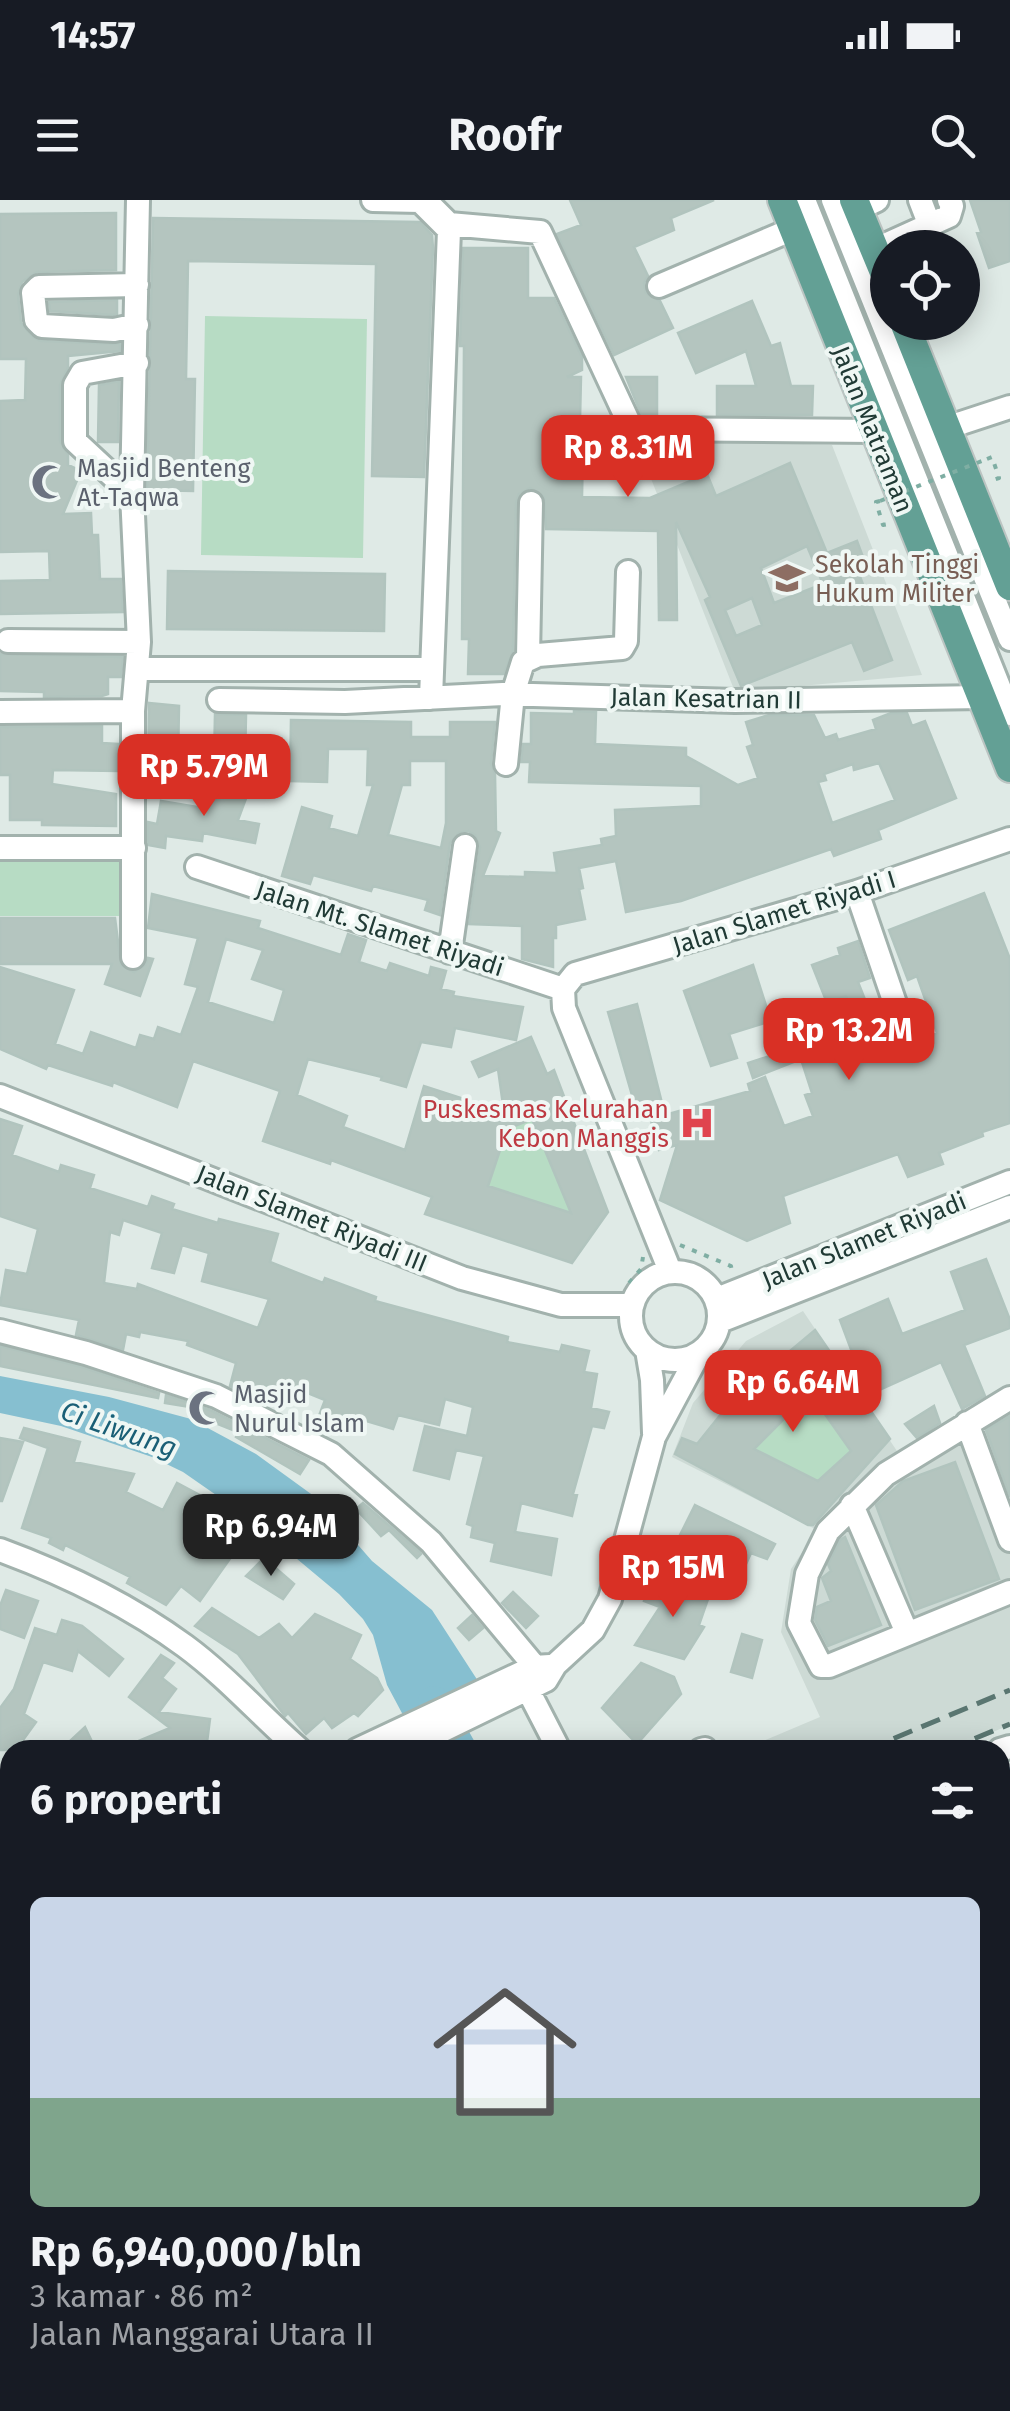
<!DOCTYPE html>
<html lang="id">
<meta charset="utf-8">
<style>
body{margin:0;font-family:"Fira Sans",sans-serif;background:#20242c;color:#f1f3f6;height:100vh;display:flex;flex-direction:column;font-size:38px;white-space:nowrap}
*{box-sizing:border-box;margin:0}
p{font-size:32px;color:#9ea1a6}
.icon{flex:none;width:55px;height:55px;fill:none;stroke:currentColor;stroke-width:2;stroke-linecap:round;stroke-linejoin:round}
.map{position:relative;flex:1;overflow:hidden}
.details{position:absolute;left:0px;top:1540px;width:1010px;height:672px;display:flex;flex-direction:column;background:#171b24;border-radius:30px 30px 0 0;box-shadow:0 5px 25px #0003}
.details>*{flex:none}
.fabs{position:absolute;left:870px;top:30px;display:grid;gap:20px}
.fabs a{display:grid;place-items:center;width:110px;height:110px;border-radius:50%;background:#171b24;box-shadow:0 5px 25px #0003;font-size:50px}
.price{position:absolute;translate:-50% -85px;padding:0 22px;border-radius:20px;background:#d93025;color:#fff;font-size:32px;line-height:65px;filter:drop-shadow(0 2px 5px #0008)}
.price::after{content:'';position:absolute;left:50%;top:60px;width:30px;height:22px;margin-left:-15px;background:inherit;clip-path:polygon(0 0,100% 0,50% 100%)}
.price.on{background:#222;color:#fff}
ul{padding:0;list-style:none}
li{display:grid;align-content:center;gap:20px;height:530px;padding:0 30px}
li span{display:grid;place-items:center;height:310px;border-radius:15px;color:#555}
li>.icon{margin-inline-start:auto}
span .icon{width:180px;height:180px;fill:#fffc;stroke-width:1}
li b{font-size:42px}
h2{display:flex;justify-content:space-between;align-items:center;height:120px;padding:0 30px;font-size:42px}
.status{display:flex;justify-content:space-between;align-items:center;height:70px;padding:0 50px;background:#171b24;direction:ltr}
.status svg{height:28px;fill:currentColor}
header{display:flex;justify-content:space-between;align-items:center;height:130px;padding:0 30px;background:#171b24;font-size:45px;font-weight:700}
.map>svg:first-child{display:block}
</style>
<div class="status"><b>14:57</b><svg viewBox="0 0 49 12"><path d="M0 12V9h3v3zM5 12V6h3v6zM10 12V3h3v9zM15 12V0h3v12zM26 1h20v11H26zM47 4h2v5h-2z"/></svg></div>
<header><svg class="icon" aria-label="menu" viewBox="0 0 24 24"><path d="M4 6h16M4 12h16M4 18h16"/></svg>Roofr<svg class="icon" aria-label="search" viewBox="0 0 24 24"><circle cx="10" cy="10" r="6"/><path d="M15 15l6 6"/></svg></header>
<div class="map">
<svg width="1010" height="2211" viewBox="0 0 1010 2211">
<rect width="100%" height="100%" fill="#dfeae6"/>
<!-- built -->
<path fill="#cddad5" d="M 635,238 L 832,245 L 922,475 L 735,492 Z
M 803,1111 L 899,1254 L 1010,1190 L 1010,1525 L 948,1550 L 742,1550 L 820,1517 L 781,1432 L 791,1369 L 817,1330 L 672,1257 L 693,1203 L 746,1141 Z
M 10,1851 L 10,1944 L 0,1948 L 0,1855 Z"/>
<!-- green -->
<path fill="#b7dcc4" d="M 804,0 L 833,0 L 910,189 L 884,198 Z
M 205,116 L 367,119 L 363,358 L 201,355 Z
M 0,653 L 125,653 L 123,716 L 0,716 Z
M 532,919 L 571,1013 L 488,986 L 507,929 Z
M 810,1193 L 851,1251 L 818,1281 L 754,1249 Z"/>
<!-- water -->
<path fill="#86bfd0" d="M 0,1176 L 109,1197 L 191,1219 L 256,1254 L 318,1299 L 372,1361 L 432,1410 L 478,1481 L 403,1515 L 387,1485 L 373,1435 L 363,1419 L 339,1394 L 242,1313 L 183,1272 L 152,1257 L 61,1226 L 0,1213 Z
M 73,2203 L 73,2202 L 156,2203 L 152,2211 L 69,2211 Z"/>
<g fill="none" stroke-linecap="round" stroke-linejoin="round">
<!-- stream -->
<path stroke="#86bfd0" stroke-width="5" d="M 1000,1573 L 1010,1570"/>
<!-- river -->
<path stroke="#86bfd0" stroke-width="32" d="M 434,1502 L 461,1550"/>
</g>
<!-- building -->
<path fill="#b4c5bf" stroke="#b1c4be" stroke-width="2.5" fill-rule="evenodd" d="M 570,0 L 714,0 L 671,18 L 674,30 L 634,47 L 648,76 L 644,83 L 646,93 L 660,101 L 673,128 L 614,155 L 557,34 L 581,25 Z
M 970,0 L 1010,0 L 1010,61 L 989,68 L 977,33 L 981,32 Z
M 116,13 L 116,70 L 37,72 L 22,82 L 18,95 L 21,123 L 33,137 L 41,141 L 120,144 L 120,151 L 68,156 L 68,167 L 60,185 L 60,241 L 68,255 L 68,265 L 81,271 L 63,314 L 91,313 L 92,335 L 98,335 L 100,379 L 121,379 L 123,412 L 0,414 L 0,381 L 50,380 L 49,351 L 0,352 L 0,201 L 25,200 L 26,159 L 0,159 L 0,14 Z
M 153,18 L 420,22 L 432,35 L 433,48 L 424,277 L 372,276 L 376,64 L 188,61 L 186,179 L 195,179 L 193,291 L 147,290 Z
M 463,48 L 528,48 L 528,98 L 554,98 L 582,157 L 582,170 L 567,177 L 581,177 L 580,220 L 612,221 L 617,232 L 616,249 L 583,248 L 582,297 L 650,298 L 707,274 L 716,296 L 790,263 L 827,353 L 857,341 L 863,357 L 854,361 L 892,460 L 864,471 L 852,442 L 741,486 L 705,400 L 710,397 L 676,322 L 677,420 L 659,420 L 658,331 L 546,329 L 544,297 L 530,288 L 519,294 L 516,303 L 513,451 L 504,474 L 468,474 L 469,439 L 462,439 L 464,146 L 460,146 ZM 807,346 L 823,384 L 774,403 L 761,368 ZM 752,398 L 762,425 L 736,436 L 725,410 Z
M 117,100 L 117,114 L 113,115 L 50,111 L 49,102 Z
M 752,101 L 771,146 L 780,143 L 791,186 L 813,186 L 812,215 L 717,215 L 717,186 L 756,186 L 746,151 L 696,173 L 678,133 Z
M 626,177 L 657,177 L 657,214 L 641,214 Z
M 119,181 L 118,242 L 98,242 L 99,185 Z
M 168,371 L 385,374 L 384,431 L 167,429 Z
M 0,454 L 123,457 L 121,477 L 108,477 L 108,494 L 102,496 L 44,497 L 44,492 L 0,491 Z
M 149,503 L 179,506 L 178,562 L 163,562 L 182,571 L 148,571 Z
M 574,511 L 596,512 L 595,544 L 686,548 L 686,556 L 738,585 L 758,578 L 747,547 L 753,545 L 746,522 L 769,515 L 814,515 L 825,538 L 836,534 L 838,540 L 876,529 L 873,520 L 891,513 L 907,513 L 912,526 L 925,521 L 956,598 L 878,630 L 881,639 L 834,656 L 831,649 L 681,701 L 626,712 L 616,661 L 579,668 L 583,688 L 579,689 L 585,719 L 556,725 L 556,738 L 553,738 L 553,767 L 522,759 L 522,726 L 469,724 L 480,647 L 475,635 L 468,631 L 459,633 L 450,643 L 440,715 L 425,710 L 428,700 L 373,686 L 371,691 L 313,675 L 310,684 L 282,676 L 302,607 L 332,616 L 329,628 L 358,636 L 373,585 L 367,585 L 368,549 L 328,549 L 327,582 L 290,581 L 291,520 L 411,522 L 411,537 L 450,537 L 450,522 L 495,522 L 491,563 L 495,574 L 496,631 L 500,633 L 483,676 L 525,677 L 525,672 L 557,673 L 554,653 L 602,645 L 601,639 L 616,636 L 615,610 L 701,606 L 701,586 L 529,582 L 530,562 L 521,562 L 523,544 L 531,544 L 531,513 L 574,514 ZM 410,561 L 446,561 L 446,623 L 441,648 L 388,635 L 402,585 L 410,585 ZM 879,563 L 895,600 L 832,623 L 818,582 L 826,580 L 824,574 L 853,564 L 854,570 Z
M 215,514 L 246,515 L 245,563 L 214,563 Z
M 102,526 L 102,543 L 118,544 L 118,571 L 53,570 L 52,584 L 116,594 L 116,626 L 42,625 L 42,620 L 10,620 L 10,575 L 0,575 L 0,527 Z
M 218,582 L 248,593 L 238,620 L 259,624 L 255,643 L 203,633 L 202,641 L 166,636 L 165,648 L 148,645 L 148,622 L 157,624 L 161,601 L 209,609 Z
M 984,693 L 1010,759 L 1010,923 L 982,932 L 983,936 L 939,953 L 943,964 L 908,977 L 898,954 L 783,996 L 790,1023 L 747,1041 L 660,1000 L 677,945 L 659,950 L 647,906 L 636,909 L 608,812 L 637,804 L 665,915 L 750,891 L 748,884 L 765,877 L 784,926 L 813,916 L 805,895 L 812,893 L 801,859 L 753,878 L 748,863 L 831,836 L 841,866 L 870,855 L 846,796 L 827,803 L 812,765 L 840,755 L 838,748 L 858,741 L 870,778 L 858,782 L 885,850 L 895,846 L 897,850 L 937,833 L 917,776 L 908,780 L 889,730 Z
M 152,694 L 260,721 L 258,728 L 341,755 L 348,734 L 366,740 L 359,762 L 387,771 L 390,763 L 429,776 L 431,767 L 446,771 L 441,789 L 454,792 L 453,796 L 523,807 L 516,840 L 455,828 L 451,847 L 421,842 L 406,887 L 381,880 L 382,877 L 308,859 L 297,895 L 347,916 L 343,927 L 405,950 L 424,886 L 504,912 L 498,869 L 479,877 L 472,862 L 531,837 L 547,874 L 554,870 L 608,1012 L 572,1063 L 425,1014 L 432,997 L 331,960 L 330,964 L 263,941 L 280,891 L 193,861 L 177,907 L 113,882 L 112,886 L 48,865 L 46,869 L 0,849 L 0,767 L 74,790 L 55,844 L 83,854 L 91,832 L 136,848 L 140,835 L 154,839 L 158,827 L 181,835 L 198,787 L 185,784 L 198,738 L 148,728 ZM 226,739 L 263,750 L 252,779 L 284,790 L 274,823 L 208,802 ZM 532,919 L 571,1013 L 488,986 L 507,929 Z
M 0,718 L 115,718 L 121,765 L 134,772 L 145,765 L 148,758 L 153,759 L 140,796 L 105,784 L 112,764 L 0,764 Z
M 753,765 L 771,821 L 729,834 L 737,858 L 711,866 L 684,791 Z
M 0,919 L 22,926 L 12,955 L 59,972 L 61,965 L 94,975 L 90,988 L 148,1007 L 152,996 L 174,1004 L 172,1009 L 218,1023 L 219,1019 L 278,1034 L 270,1062 L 323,1083 L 325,1078 L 376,1097 L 375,1101 L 508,1137 L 507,1142 L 560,1152 L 562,1145 L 589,1151 L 584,1172 L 597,1174 L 591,1208 L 609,1212 L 604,1228 L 592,1226 L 573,1294 L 577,1295 L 572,1316 L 521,1303 L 515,1332 L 557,1339 L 551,1375 L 491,1361 L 495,1343 L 471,1337 L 473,1326 L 467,1324 L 484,1256 L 456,1250 L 449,1279 L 414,1270 L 425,1226 L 467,1236 L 473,1207 L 445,1199 L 439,1225 L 398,1215 L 393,1229 L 343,1214 L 338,1228 L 317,1221 L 325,1200 L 293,1187 L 290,1196 L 264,1186 L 260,1201 L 230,1186 L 236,1163 L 187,1145 L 188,1141 L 140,1132 L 139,1137 L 126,1134 L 123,1150 L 76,1135 L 79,1120 L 0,1105 L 6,1070 L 27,1074 L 38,1029 L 0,1016 ZM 123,1020 L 162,1033 L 152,1068 L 174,1073 L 182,1045 L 209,1053 L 202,1081 L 269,1099 L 258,1128 L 138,1084 L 137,1089 L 104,1083 L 110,1032 L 119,1035 Z
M 986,1059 L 1010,1120 L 1010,1128 L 964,1145 L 985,1196 L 962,1209 L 941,1162 L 868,1195 L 840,1120 L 888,1099 L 902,1134 L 965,1110 L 951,1072 Z
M 815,1130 L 890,1239 L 813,1325 L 808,1325 L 675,1254 L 682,1238 L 697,1244 L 734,1198 ZM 810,1193 L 851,1251 L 818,1281 L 754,1249 Z
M 0,1146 L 82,1167 L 159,1193 L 158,1198 L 0,1166 Z
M 166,1195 L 210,1210 L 309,1260 L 300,1274 L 236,1237 L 238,1232 L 193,1214 L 196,1208 L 165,1203 Z
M 934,1206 L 940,1223 L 917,1238 L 905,1224 Z
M 1010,1216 L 1010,1297 L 986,1230 Z
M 24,1228 L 80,1242 L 74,1262 L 134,1274 L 126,1292 L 163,1310 L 177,1283 L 224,1308 L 221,1313 L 235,1322 L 232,1326 L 246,1336 L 200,1401 L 181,1386 L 166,1405 L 127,1383 L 130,1377 L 65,1345 L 63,1350 L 49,1343 L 51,1338 L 22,1328 L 48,1248 L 20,1238 Z
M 0,1238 L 23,1242 L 2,1301 L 0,1301 Z
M 955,1262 L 999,1379 L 915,1410 L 876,1305 L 903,1281 Z
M 363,1303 L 420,1352 L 421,1354 L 417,1358 L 389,1330 L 381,1336 L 356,1309 Z
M 695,1305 L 775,1344 L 767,1359 L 751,1353 L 737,1384 L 671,1353 Z
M 845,1337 L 881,1425 L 828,1446 L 815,1420 L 817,1407 L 831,1401 L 822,1378 L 831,1371 L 828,1364 L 840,1340 Z
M 264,1358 L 294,1384 L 283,1399 L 246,1376 Z
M 651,1380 L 708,1399 L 699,1425 L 704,1427 L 684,1459 L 635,1445 L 660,1407 L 644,1401 Z
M 6,1390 L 38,1401 L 24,1438 L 0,1429 L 0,1406 Z
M 513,1392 L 538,1416 L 526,1428 L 502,1403 Z
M 212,1408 L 259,1438 L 279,1424 L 292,1438 L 315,1414 L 361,1435 L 350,1459 L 377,1478 L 383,1490 L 358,1516 L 354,1513 L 332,1528 L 324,1518 L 306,1534 L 288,1513 L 285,1516 L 238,1454 L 195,1426 Z
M 472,1415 L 483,1428 L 469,1440 L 458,1428 Z
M 62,1420 L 82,1426 L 123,1459 L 109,1476 L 78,1451 L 72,1471 L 43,1462 L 24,1514 L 36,1522 L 23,1540 L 25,1550 L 0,1550 L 0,1508 L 14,1489 L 35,1428 L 57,1435 Z
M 742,1434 L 762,1440 L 752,1478 L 731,1472 Z
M 161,1455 L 174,1463 L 162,1478 L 176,1489 L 159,1512 L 210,1519 L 206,1550 L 117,1550 L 170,1528 L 129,1497 Z
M 641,1463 L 674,1477 L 681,1494 L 637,1544 L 602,1508 Z
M 85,1527 L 96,1550 L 79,1550 L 70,1541 Z"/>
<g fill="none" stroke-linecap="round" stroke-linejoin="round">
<defs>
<path id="minor" d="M 373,0 L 420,1 L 449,30 L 431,498
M 425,0 L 449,24 L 540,32 L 629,223 L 636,229 L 875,231
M 804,0 L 1010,514
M 833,0 L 1010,439
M 920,0 L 930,26
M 858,9 L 877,0
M 874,50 L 949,16 L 952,6 L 949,0
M 137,85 L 39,87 L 33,93 L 36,120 L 42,126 L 114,130 L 137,125
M 659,86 L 793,29
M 946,228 L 1010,207
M 132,294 L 75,241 L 75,185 L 82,173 L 137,163
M 8,441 L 139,442
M 528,457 L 531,303
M 137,469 L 431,469
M 219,500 L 345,502 L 503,494 L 735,501 L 982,497
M 0,512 L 133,511
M 506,564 L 513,494 L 523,462 L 538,455 L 622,448 L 626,441 L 628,372
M 0,648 L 134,648
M 197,667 L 563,789
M 857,692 L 900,818
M 450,752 L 465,646
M 133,757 L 133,511 L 139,442 L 132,294 L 138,0
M 563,789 L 575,774 L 857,692 L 1010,639
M 563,789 L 564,808 L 670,1071
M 0,896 L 462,1078 L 561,1105 L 632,1105
M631 1116a44 44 0 1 1 88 0a44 44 0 1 1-88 0Z
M 717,1099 L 1010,982
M 720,1121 L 1010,1007
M 0,1131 L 86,1153 L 216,1196 L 331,1254 L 431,1342 L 546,1480
M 647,1150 L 652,1180 L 654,1233
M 1010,1198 L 886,1274 L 828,1331 L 807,1374 L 799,1423 L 821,1466 L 829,1466 L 1010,1392
M 967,1223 L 1010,1340
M 852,1305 L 907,1433
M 0,1350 C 65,1374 129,1405 185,1446 C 227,1477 261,1516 300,1550
M 528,1490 L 559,1550
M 357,1550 L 534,1467 L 550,1466
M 402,1550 L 546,1480 L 555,1465 L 593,1430 L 610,1399 L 654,1237 L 698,1155
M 701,1550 L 705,1549
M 1000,1550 L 1010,1547
M 1000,1637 L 1010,1633
M 0,1717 L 10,1713
M 1000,1809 L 1010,1805
M 0,1964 L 10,1959
M 1000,2014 L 1010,2009
M 0,2046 L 10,2059
M 1000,2143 L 1010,2141
M 191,2202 L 219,2211
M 378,2202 L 385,2211
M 687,2202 L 687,2211
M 856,2202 L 860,2211
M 948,2202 L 950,2211
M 29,2211 L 33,2202"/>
<path id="major" d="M 782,0 L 1010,568
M 854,0 L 888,82
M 904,122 L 1010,386"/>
</defs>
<!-- minor casing -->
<use href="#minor" stroke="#a2b2ad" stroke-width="28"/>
<!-- major casing -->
<use href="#major" stroke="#bcc4c2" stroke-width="32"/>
<!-- path -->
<path stroke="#7faea3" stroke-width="4" stroke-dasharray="5 8" stroke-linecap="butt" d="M 987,259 L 992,257 L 999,278 L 993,280
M 880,301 L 876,302 L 883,325 L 889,324
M 680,1045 L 731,1066 L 732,1072
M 629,1083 L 641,1069 L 643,1057"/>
<!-- minor -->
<use href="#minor" stroke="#fff" stroke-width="22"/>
<!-- major -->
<use href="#major" stroke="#63a095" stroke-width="28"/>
<!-- rail -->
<path stroke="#5a7671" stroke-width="5" stroke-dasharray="20 10" stroke-linecap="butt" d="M 866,1550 L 1010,1490
M 947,1550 L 1010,1524
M 0,1918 L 10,1914"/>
<!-- path-bridge -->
<path stroke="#7faea3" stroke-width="4" stroke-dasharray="5 8" stroke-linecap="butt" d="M 880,301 L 987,259"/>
</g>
<!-- icons -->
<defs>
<symbol id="mosque-bare" viewBox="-9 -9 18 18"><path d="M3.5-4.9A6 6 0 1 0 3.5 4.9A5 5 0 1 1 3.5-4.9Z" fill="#6b7280" stroke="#eff7f4" stroke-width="2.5" paint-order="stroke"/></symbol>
<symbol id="university-bare" viewBox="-9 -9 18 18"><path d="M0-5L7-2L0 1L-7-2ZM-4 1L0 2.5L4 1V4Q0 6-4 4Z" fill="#8d6e63" stroke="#eff7f4" stroke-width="2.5" paint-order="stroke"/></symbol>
<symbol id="hospital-bare" viewBox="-9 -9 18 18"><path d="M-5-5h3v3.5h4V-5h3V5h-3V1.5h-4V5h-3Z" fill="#e0444e" stroke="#eff7f4" stroke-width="2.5" paint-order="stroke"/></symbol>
</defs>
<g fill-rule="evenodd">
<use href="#mosque-bare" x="24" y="257" width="50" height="50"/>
<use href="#university-bare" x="762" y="353" width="50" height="50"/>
<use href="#hospital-bare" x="672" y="898" width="50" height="50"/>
<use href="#mosque-bare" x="181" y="1183" width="50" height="50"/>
</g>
<g text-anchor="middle" stroke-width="8" stroke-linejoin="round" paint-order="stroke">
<!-- street labels -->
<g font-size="25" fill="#203a35" stroke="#eff7f4">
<text transform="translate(873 229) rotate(68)" y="9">Jalan Matraman</text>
<text transform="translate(706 498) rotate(1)" y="9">Jalan Kesatrian II</text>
<text transform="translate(784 712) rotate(-17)" y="9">Jalan Slamet Riyadi I</text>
<text transform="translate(380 728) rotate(18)" y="9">Jalan Mt. Slamet Riyadi</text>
<text transform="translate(312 1018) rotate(22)" y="9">Jalan Slamet Riyadi III</text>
<text transform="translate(864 1040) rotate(-22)" y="9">Jalan Slamet Riyadi</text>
</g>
<!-- worship labels -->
<g font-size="25" fill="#5b616d" stroke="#eff7f4" text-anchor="start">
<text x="77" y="277">Masjid Benteng<tspan x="77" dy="29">At-Taqwa</tspan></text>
<text x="234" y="1203">Masjid<tspan x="234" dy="29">Nurul Islam</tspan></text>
</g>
<!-- education labels -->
<g font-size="25" fill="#785e54" stroke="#eff7f4" text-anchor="start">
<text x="815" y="373">Sekolah Tinggi<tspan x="815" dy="29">Hukum Militer</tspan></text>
</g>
<!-- health labels -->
<g font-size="25" fill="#be3a42" stroke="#eff7f4" text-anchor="end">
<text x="669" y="918">Puskesmas Kelurahan<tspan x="669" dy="29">Kebon Manggis</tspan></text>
</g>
<!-- water labels -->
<g font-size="28" font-style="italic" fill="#1a5f76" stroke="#eff7f4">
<text transform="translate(119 1229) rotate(19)" y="10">Ci Liwung</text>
</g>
</g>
</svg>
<div class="fabs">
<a><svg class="icon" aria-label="locate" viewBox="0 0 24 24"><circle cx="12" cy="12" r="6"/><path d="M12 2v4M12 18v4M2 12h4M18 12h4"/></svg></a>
</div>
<b class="price" style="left:628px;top:300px">Rp 8.31M</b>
<b class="price" style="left:204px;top:619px">Rp 5.79M</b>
<b class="price" style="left:849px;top:883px">Rp 13.2M</b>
<b class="price" style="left:793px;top:1235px">Rp 6.64M</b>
<b class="price on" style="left:271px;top:1379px">Rp 6.94M</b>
<b class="price" style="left:673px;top:1420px">Rp 15M</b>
<section class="details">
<h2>6 properti<svg class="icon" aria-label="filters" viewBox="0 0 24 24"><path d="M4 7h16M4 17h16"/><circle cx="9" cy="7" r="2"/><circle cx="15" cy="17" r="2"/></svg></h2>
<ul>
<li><span style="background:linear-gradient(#c9d6e8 65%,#7fa58c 0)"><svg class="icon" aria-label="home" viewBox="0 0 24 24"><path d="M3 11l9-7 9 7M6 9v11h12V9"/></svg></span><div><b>Rp 6,940,000/bln</b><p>3 kamar · 86 m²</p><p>Jalan Manggarai Utara II</p></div></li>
</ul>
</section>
</div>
